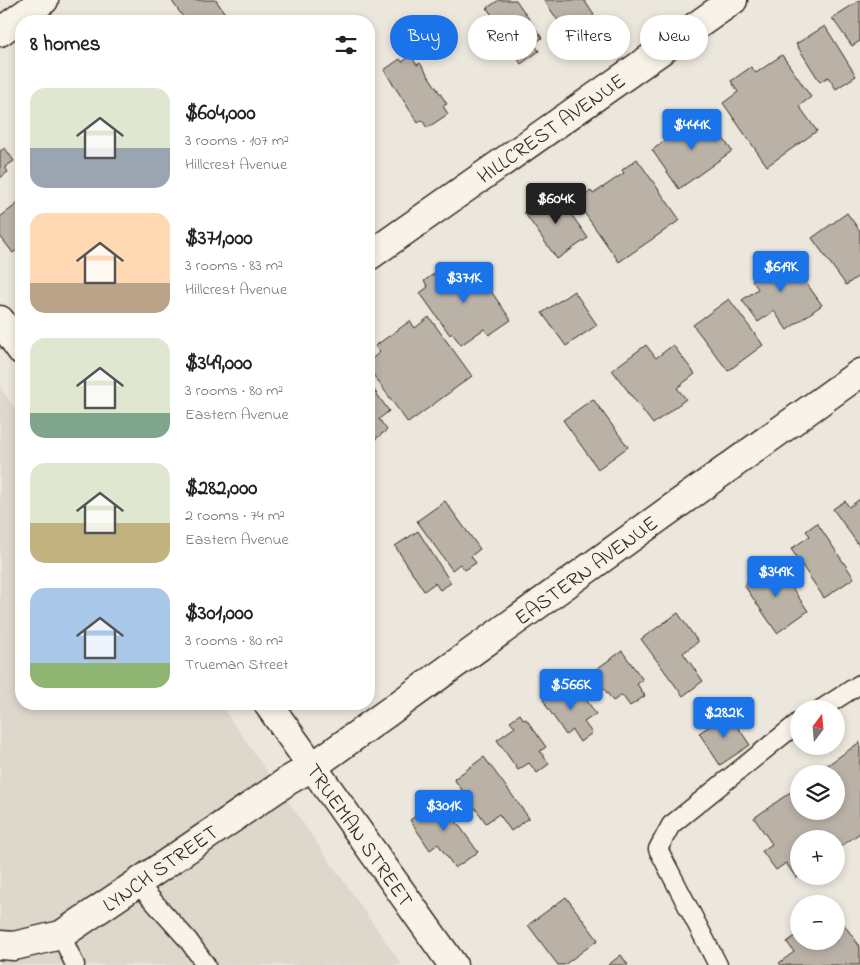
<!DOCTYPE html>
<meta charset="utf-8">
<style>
body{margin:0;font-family:"Indie Flower",sans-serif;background:#f6f6f6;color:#222;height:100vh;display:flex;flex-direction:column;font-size:19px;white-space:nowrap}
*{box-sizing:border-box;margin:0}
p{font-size:16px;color:#767676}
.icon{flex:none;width:28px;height:28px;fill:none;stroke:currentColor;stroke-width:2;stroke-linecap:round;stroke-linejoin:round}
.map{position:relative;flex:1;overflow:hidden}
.sheet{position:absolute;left:15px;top:15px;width:360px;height:695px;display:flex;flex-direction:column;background:#fff;border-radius:20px;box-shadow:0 2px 8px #0003}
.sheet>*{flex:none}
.banner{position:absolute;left:390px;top:15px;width:395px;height:45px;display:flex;gap:10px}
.needle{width:32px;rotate:16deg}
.buttons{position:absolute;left:790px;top:700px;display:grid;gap:10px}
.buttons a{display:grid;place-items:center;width:55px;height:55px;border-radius:50%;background:#fff;box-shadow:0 2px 8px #0003;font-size:25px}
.price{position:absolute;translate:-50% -42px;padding:0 11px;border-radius:5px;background:#1a73e8;color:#fff;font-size:16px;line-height:32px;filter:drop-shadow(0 1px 2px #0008)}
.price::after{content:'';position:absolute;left:50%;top:30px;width:15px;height:11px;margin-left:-8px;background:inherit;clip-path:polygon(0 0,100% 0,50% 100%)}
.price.selected{background:#222;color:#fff}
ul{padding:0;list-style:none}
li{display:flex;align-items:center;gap:15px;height:125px;padding:0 15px}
li span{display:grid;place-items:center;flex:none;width:140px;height:100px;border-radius:15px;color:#555}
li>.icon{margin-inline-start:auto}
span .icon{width:60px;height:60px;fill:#fffc;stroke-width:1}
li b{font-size:21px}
h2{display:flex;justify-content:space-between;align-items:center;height:60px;padding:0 15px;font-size:21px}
.tag{padding:0 18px;border-radius:22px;background:#fff;box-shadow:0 2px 8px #0003;font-size:18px;line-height:45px}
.tag.selected{background:#1a73e8;color:#fff}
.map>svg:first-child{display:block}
</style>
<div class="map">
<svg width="860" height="965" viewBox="0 0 860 965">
<rect width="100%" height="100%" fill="#ece7dc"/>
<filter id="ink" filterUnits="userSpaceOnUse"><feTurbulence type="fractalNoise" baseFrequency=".02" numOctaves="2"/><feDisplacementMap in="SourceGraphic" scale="10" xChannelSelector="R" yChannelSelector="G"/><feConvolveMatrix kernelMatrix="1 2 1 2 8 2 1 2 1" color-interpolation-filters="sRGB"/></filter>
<g filter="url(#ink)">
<!-- built -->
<path fill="#ddd7cc" d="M 0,387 L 21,417 L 21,704 L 220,704 L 402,965 L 0,965 Z"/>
<!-- building -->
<path fill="#bab2a7" stroke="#3b2a1e" d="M 171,0 L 216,0 L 230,21 L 186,21 Z
M 499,0 L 516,0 L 542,38 L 534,44 L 539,51 L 521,64 L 511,48 L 513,46 L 487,8 Z
M 544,0 L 584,0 L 594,15 L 567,34 Z
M 860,0 L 860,41 L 852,46 L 832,18 Z
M 825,26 L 856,76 L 836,89 L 828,77 L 820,82 L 796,44 Z
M 782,55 L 811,97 L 799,106 L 817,131 L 767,166 L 723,103 L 738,92 L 731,81 L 751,67 L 756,73 Z
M 411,56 L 417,65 L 420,63 L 447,104 L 443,106 L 448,114 L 427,128 L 422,120 L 418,123 L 384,70 L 400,59 L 402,62 Z
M 705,113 L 732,151 L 679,189 L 652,150 Z
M 5,148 L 14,161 L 5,167 L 8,172 L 0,178 L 0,151 Z
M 637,159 L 680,220 L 619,262 L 576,201 L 591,191 L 593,194 L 624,173 L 622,170 Z
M 553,192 L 559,201 L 561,200 L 588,238 L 557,259 L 524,212 Z
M 21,201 L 21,247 L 13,253 L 0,236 L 0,217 Z
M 847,213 L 860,231 L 860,275 L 846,285 L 812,238 Z
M 767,251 L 775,264 L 787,256 L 822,305 L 787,330 L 774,311 L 758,322 L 742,300 L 758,289 L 752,280 L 763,273 L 754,260 Z
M 472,264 L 511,320 L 489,335 L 484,329 L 461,345 L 452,333 L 450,335 L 420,293 L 428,287 L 424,281 L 438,271 L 442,277 L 449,272 L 453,277 Z
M 574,291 L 597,325 L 566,346 L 542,313 Z
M 729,299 L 763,345 L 728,371 L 693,325 Z
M 429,317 L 472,376 L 408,423 L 369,369 L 369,361 L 380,352 L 375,346 L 410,321 L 415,328 Z
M 646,345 L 656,358 L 673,345 L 695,374 L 677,388 L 686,399 L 653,424 L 612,370 Z
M 369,383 L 389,411 L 379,419 L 387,430 L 369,444 Z
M 593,399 L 628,447 L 598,469 L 563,420 Z
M 860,499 L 860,547 L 833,509 L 845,501 L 849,507 Z
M 445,501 L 480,549 L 471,556 L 476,563 L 465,570 L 460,564 L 452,570 L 417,521 Z
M 817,523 L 854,578 L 824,598 L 791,549 L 810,536 L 806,531 Z
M 418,531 L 451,583 L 440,590 L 435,583 L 424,591 L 395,546 Z
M 775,563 L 808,611 L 777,633 L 744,585 Z
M 678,613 L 698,642 L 683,653 L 703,681 L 683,696 L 641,639 Z
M 622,651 L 643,680 L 637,684 L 645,696 L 630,706 L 622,695 L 613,701 L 592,672 Z
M 575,683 L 596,714 L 584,722 L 592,733 L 580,742 L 572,730 L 566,735 L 545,704 L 546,704 L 543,700 L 554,692 L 557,696 Z
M 520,714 L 524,720 L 526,719 L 546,747 L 540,751 L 549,764 L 537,773 L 529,763 L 518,770 L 497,740 L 515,727 L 510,721 Z
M 729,714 L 750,745 L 720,765 L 699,733 Z
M 860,742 L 860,833 L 836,850 L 836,839 L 799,839 L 799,876 L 796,878 L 786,863 L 776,870 L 762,851 L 772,844 L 754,818 L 799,786 L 799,811 L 836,811 L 836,774 L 815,774 Z
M 484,757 L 529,818 L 511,831 L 499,814 L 486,823 L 454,779 Z
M 436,793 L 478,852 L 455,868 L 438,844 L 430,850 L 410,820 L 430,807 L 425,800 Z
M 566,897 L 598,940 L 564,965 L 558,965 L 528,925 Z
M 840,919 L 860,947 L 860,965 L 781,965 L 779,963 L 794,952 L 787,942 L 799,933 L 799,941 L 836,941 L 836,922 Z
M 621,955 L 628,965 L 608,965 Z"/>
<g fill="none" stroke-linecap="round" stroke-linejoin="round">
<defs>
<path id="lane" d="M 821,709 L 860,684
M 137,883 L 188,940 L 206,965
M 61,935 L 75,965
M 718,965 L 658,849 L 671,825 L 799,722"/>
<path id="street" d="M 0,32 L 44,0
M 369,256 L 733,0
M 0,320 L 21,350
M 268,704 L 453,965
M 0,945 L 14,946 L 61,935 L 289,780 L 312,767 L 860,373"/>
</defs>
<!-- lane casing -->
<use href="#lane" stroke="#3b2a1e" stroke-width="21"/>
<!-- street casing -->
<use href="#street" stroke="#3b2a1e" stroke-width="31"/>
<!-- lane -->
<use href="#lane" stroke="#f7f3e8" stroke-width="18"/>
<!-- street -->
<use href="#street" stroke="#f7f3e8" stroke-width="28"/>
</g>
</g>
<g text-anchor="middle" stroke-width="5" stroke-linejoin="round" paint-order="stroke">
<!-- street labels -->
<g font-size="21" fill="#3b2a1e" stroke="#f7f3e8">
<text transform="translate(551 128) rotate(-35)" y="7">HILLCREST AVENUE</text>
<text transform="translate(586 570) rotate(-36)" y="7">EASTERN AVENUE</text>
<text transform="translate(360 835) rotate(55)" y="7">TRUEMAN STREET</text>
<text transform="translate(160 868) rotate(-35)" y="7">LYNCH STREET</text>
</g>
</g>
</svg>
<div class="buttons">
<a><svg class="needle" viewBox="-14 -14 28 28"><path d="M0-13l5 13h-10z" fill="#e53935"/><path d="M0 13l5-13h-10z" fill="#767676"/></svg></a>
<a><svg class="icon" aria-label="layers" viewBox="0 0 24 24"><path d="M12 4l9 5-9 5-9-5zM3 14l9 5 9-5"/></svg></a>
<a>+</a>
<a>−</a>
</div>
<b class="price" style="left:692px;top:151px">$444K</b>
<b class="price selected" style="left:556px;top:225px">$604K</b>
<b class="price" style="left:781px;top:293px">$619K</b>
<b class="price" style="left:464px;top:304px">$371K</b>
<b class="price" style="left:776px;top:598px">$349K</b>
<b class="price" style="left:571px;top:711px">$566K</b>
<b class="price" style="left:724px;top:739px">$282K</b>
<b class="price" style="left:444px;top:832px">$301K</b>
<div class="banner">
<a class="tag selected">Buy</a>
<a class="tag">Rent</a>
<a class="tag">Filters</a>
<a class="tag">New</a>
</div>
<section class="sheet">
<h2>8 homes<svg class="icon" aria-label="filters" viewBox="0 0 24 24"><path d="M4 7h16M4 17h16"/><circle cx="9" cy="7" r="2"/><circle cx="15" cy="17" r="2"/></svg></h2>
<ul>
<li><span style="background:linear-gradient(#dfe7d0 60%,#9aa5b1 0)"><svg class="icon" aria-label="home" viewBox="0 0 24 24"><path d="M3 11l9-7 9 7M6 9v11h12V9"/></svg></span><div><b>$604,000</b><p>3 rooms · 107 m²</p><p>Hillcrest Avenue</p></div></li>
<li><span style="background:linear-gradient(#ffd9b3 70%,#b9a48a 0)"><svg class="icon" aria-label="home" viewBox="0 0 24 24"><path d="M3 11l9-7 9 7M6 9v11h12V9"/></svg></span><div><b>$371,000</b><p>3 rooms · 83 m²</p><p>Hillcrest Avenue</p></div></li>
<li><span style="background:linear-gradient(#dfe7d0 75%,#7fa58c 0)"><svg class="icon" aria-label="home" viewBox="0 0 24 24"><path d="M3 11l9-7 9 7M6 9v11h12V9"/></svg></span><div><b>$349,000</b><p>3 rooms · 80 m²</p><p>Eastern Avenue</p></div></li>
<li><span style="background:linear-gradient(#dfe7d0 60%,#c2b280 0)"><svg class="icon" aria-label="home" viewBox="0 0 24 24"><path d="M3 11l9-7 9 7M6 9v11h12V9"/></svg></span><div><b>$282,000</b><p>2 rooms · 74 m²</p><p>Eastern Avenue</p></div></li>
<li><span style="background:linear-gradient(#a9c7e8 75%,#8fb573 0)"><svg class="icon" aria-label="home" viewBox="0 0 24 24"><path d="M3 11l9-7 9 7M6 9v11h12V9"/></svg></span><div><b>$301,000</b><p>3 rooms · 80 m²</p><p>Trueman Street</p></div></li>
</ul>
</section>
</div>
